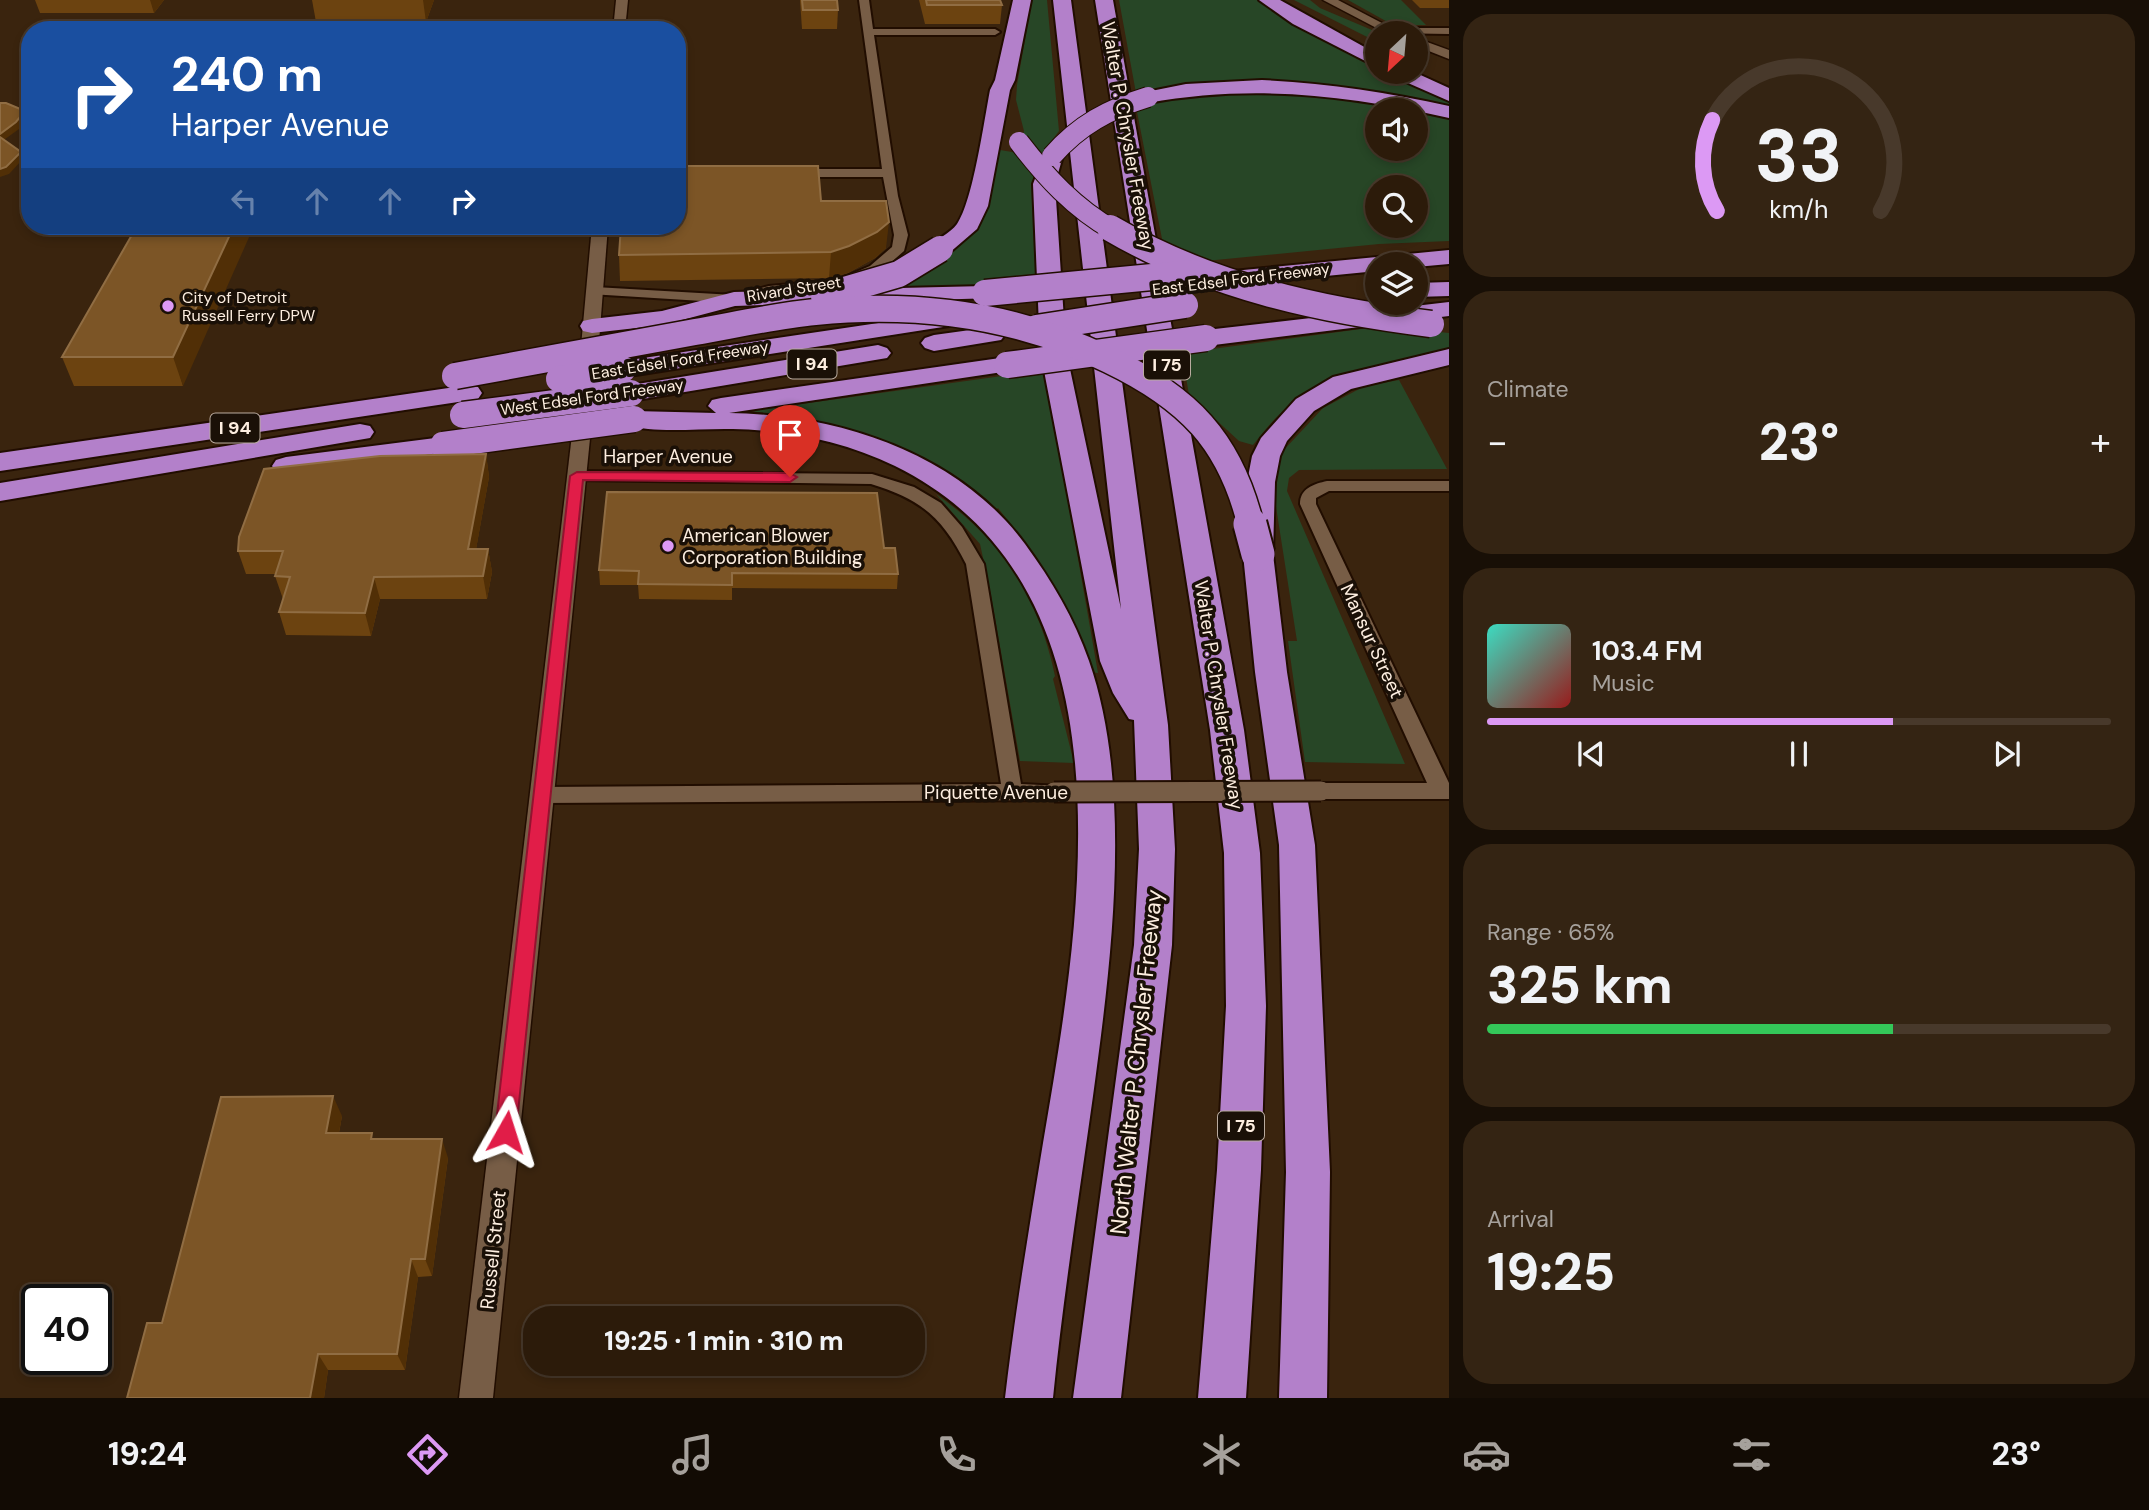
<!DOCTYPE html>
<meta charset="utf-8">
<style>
body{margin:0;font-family:"DM Sans",sans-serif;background:#342413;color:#f1f3f6;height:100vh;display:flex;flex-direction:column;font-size:26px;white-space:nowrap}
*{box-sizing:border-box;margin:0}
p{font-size:23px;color:#a6a19c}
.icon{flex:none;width:38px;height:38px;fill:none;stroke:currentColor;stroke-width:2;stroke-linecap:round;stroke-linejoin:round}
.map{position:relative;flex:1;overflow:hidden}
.side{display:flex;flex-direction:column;gap:14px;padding:14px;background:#180f06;width:700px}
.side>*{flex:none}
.top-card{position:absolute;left:21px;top:21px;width:665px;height:214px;border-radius:28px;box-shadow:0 4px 10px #0003,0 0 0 2px #48392b;background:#1a4fa0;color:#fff;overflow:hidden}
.needle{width:46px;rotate:206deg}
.tools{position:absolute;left:1365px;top:21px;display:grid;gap:14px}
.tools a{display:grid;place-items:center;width:63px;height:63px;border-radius:50%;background:#2c1b0a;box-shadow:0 4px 10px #0003,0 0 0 2px #48392b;font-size:35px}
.speed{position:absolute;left:21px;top:1284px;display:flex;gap:14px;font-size:35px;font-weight:700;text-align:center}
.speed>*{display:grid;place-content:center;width:91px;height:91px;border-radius:50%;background:#2c1b0a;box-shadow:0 4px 10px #0003,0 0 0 2px #48392b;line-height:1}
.speed .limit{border:4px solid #111;border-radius:10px;background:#fff;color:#111}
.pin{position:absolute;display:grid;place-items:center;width:60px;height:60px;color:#fff;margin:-72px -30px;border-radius:50% 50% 50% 0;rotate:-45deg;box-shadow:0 0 7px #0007}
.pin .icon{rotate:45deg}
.me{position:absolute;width:77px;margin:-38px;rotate:6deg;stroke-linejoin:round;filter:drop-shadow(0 0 5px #0008)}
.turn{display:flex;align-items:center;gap:24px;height:147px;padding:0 35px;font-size:32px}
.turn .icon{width:91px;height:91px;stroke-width:2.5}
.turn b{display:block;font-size:49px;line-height:60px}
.lanes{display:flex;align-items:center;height:66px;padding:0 35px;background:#0003;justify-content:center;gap:35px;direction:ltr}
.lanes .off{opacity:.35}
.big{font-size:52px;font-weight:800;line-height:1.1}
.side .card{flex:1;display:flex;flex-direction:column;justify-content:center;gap:10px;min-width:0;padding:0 24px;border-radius:28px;background:#342413}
.side .dial{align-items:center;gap:0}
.dial svg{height:182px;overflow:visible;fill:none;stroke:#48392b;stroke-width:7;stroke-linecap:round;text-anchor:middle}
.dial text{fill:#f1f3f6;stroke:none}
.song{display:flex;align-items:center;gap:21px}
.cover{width:84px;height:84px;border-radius:10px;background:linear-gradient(135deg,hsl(170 70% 55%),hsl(0 70% 35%))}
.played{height:7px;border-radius:4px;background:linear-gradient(90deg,#dc99f4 65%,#48392b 65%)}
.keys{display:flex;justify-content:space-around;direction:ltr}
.heat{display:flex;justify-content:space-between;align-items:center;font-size:38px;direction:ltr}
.charge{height:10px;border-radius:5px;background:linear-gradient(90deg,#34c759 65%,#48392b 0)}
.trip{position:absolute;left:523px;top:1306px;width:402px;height:70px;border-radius:28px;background:#2c1b0a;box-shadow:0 4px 10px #0003,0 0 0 2px #48392b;font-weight:800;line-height:70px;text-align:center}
.tab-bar{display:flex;height:112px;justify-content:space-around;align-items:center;background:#120b04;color:#a6a19c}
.tab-bar .icon{width:49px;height:49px}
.tab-bar .on{color:#dc99f4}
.tab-bar b{font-size:32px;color:#f1f3f6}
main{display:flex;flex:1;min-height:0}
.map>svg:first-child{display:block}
</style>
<main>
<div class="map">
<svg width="1449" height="1398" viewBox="0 0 1449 1398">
<rect width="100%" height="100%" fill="#3a240e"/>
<g fill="#274626" fill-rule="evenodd">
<path d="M1032 0H1047L1059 131 1037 160 1032 185 1039 281 882 292 983 214 1000 150 1018 153 1024 131 1016 100 1017 85Z"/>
<path d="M1119 0H1260L1323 38 1377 66V72C1402 72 1427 91 1449 102V107C1346 82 1241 69 1136 93Z"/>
<path d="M1294 0H1310L1320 8 1379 33 1377 42Z"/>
<path d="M1348 0H1401L1426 25H1393Z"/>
<path d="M1294 87 1449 115V241L1379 244 1195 262 1164 249 1136 107 1214 91ZM1377 110H1416V149H1377ZM1377 187H1416V226H1377Z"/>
<path d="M1383 326 1449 333V351C1391 362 1328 371 1282 412 1271 422 1262 434 1253 445L1239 441 1189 395 1182 353Z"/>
<path d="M1045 370 1098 673 1089 672 1051 584 1035 555 998 508 996 510 989 508 811 423 752 411Z"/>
<path d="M1399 380 1447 469 1299 470 1289 478 1287 491 1405 764 1305 762 1288 641H1297L1274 494 1281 453 1323 408 1365 386Z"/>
<path d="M936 494C1003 541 1038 596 1055 676L1053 679 1074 763 1020 761 991 595 980 544Z"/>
</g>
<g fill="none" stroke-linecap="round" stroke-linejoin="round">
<g stroke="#210d00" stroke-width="4">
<g id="minor">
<path d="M859 0H869L873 29H995L1000 32 995 35H874L898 196 908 235 904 251 880 272 845 287 769 294 734 303 590 294V288L595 287 734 295 769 286 837 280 870 266 892 247 894 235 883 177H792L786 173 792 169H882Z"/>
<path d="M1390 28H1449V34L1386 33V29Z"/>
<path d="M577 471 872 474 914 487 941 503 962 527 984 564 1021 784 1061 786 1064 792 1061 798 1054 800 542 803 535 801 532 795 535 789 542 787 1001 784 966 564C943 518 921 499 871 484L571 480 569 476Z"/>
<path d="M1327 481H1449V491H1329L1316 498V504L1449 783V799H1321L1314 797 1311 791 1314 785 1321 783H1427L1300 504C1300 488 1314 484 1327 481Z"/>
</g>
</g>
<g stroke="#210d00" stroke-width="3">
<g id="tertiary">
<path d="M616 0H628L625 30H613Z"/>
<path d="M1323 0H1338L1401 33H1386Z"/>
<path d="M1416 38 1449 50V59L1416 46Z"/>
<path d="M592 226H608L597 368 588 373 579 368Z"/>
<path d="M584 404 593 409 493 1398H459L575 409Z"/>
</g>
</g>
<g stroke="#210d00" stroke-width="4">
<g id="motorway">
<path d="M1013 0H1031L1015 80 1010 90 988 206 977 229 948 254H932L928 249C936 238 950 234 957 224 973 201 984 121 990 90L995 80Z"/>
<path d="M1053 0H1071L1168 725 1175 849 1172 945 1121 1398H1073L1134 945 1139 849 1134 720 1129 719 1113 693 1100 661 1040 350 1033 184 1045 152H1059L1063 156 1055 184 1066 350 1121 609Z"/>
<path d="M1095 0H1113L1244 730 1260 853 1266 1006 1261 1170 1246 1398H1198L1217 1170 1226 1006 1224 853 1210 730Z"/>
<path d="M1259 0H1280L1377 54V67L1293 24Z"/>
<path d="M1389 72H1414L1449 88V101L1392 76Z"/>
<path d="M1262 80C1325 83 1387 92 1449 106V118C1346 95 1253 84 1148 103L1141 101 1138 97 1141 93 1186 84Z"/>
<path d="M1449 250V264L1416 267V264H1377V271L1212 287 1204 285 1200 280 1204 275 1212 273Z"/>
<path d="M1449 282V296L1416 297V283Z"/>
<path d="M985 286 994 288 997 293 994 298 735 306 663 325 592 333 583 331 580 326 583 321 592 319 662 311 734 292Z"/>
<path d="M1449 302V316L1206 346 1197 343 1193 338 1197 333 1206 330Z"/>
<path d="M966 310 975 312 978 317 975 322 623 377 614 374 610 369 614 364 623 361Z"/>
<path d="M992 327 1001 330 1005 335 1001 340 934 351 925 348 921 343 925 338 934 335Z"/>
<path d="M878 345 887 348 891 353 887 358 631 401 622 399 618 393 622 387 631 385Z"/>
<path d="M1449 349V365L1351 389 1314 411 1287 441 1280 456 1275 482 1273 554 1287 672 1315 845 1330 1172 1327 1398H1279L1286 1172 1279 845 1255 672 1243 554 1247 482 1252 456 1261 438 1296 399 1333 377Z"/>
<path d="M1007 357 1016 360 1020 365 1016 370 729 413C839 414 959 454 1025 544 1052 581 1074 618 1089 661 1134 790 1111 963 1093 1096 1079 1197 1063 1297 1053 1398H1005C1015 1313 1029 1228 1043 1143 1080 925 1142 588 895 466 846 442 788 430 733 429 697 428 660 434 624 425L620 419 624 413 634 411 716 413 708 406 712 400 721 398Z"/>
<path d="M469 385 478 387 482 393 478 399 0 471V453Z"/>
<path d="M360 424 370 426 374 432 370 438 0 501V483Z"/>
<path d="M443 437 453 439 457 445 453 451 286 475 276 472 272 466 276 460 286 457Z"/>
</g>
</g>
<use href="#minor" fill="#775d46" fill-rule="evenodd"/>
<use href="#tertiary" fill="#775d46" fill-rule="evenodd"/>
<use href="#motorway" fill="#b380ca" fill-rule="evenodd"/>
<g stroke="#210d00" stroke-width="23" stroke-linecap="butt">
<path id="minor-bridge" d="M1054 792 1321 791"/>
</g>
<g stroke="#210d00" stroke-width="22" stroke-linecap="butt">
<g id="motorway-bridge-far2">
<path d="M1019 142C1046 177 1074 208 1113 230"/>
<path d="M1052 156C1079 125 1109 109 1148 97"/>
</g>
</g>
<g stroke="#210d00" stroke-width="29" stroke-linecap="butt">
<g id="motorway-bridge-far1">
<path d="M1110 228C1209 286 1318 310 1431 324"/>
<path d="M985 293 1194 273"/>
<path d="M824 296 899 274 940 249"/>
<path d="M1036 328 1185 305"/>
<path d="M1007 365 1206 338"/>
<path d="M455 376C535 361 615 346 695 332 735 325 775 316 815 312 916 302 1017 315 1109 360 1188 398 1230 440 1251 526"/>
<path d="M559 379 623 369"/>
<path d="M463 415 631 393"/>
<path d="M443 445 634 419"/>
</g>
</g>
<g stroke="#210d00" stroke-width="37" stroke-linecap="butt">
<path id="motorway-bridge" d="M1250 524 1258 554"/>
</g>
<use href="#minor-bridge" stroke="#775d46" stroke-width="19"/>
<use href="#motorway-bridge-far2" stroke="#b380ca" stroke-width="20"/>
<use href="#motorway-bridge-far1" stroke="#b380ca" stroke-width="26"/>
<use href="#motorway-bridge" stroke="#b380ca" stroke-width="33"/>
</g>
<g fill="#6c4310">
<path d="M35 0H164L154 13H40Z"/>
<path d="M312 0H434L426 22H316Z"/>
<path d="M800 0H837L838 10 837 29H802Z"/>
<path d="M919 0H1000L1002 5 1000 24H925Z"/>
<path d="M1412 0H1449V8H1420Z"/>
<path d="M821 201 886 248 875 258 848 273 829 278 620 281 619 255Z"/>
<path d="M137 226 183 386H74L62 357Z"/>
<path d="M486 454 489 477 476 549H488L492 572 487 599H380L371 636 286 635 279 612 283 599 275 576V574H246L238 551Z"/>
<path d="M884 548 898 574 897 589 732 588V600L639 599 638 585H600L599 570Z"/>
<path d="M342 1116 339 1133 374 1139 448 1158 432 1276 418 1277 405 1370H328L324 1398H127L162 1323Z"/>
</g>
<g fill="#512f06">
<path d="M150 0H164L154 13Z"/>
<path d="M423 0H434L426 22Z"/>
<path d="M25 111 27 118 19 129 1 142 0 134Z"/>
<path d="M21 152 23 159 9 174 0 177V169Z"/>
<path d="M889 222 886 248 875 258 848 273 829 278 831 252Z"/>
<path d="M234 226H254L183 386 173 357Z"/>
<path d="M486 454 489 477 472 572 468 549Z"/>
<path d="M488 549 492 572 487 599 483 576Z"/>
<path d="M374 577 380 599 371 636 365 613Z"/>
<path d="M333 1096 342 1116 335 1153 326 1133Z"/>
<path d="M442 1139 448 1158 432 1276 425 1259Z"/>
<path d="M411 1259 418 1277 405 1370 397 1354Z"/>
<path d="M318 1354 328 1370 324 1398H310Z"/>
</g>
<g fill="#7c5526" stroke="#906d43" stroke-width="2">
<path d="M802 0H837L838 10H803Z"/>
<path d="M926 0H1000L1002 5H927Z"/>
<path d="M0 103H6L25 111 16 122 0 134Z"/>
<path d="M0 137 21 152 6 167 0 169Z"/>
<path d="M677 166H818L821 201H886L889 222 877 232 849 246 831 252 619 255 621 226H677Z"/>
<path d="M137 226H234L173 357H62Z"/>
<path d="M486 454 468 549H488L483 576 374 577 365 613 279 612 290 577 275 576 283 551H238L239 537 264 469 380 456Z"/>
<path d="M607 492 877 493 884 548H895L898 574 732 573V585L638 584 639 571 599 570Z"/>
<path d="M333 1096 326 1133H372L371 1139H442L425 1259H411L397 1354H318L310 1398H127L147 1323H162L221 1097Z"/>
</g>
<path fill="#e11d48" stroke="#92132f" stroke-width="2" d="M577 472 790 473 797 477 790 482 583 480 516 1132 513 1139 506 1142 498 1139 495 1132 570 476Z"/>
<g fill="#dc99f4" stroke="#1a1007" stroke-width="2.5">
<circle cx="168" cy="306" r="7"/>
<circle cx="668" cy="546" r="7"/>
</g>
<g text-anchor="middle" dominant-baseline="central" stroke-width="7" stroke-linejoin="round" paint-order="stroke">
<g font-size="16" fill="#fdeee0" stroke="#1a1007">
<text transform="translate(1241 279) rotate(-7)">East Edsel Ford Freeway</text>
<text transform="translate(794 289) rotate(-9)">Rivard Street</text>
<text transform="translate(680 360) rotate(-9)">East Edsel Ford Freeway</text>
<text transform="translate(592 397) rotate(-8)">West Edsel Ford Freeway</text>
</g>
<g font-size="16" fill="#fdeee0" stroke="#1a1007" text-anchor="start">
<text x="182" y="297">City of Detroit<tspan x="182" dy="18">Russell Ferry DPW</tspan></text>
</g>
<g fill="#1a1007" stroke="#b9ab9f" stroke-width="2">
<rect x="787.5" y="349.5" width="49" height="29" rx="5"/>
<rect x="1144" y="350.5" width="46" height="29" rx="5"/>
<rect x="210.5" y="413.5" width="49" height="29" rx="5"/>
<rect x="1218" y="1111.5" width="46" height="29" rx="5"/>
</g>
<g font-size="18" font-weight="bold" fill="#fdeee0">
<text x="812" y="364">I 94</text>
<text x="1167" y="365">I 75</text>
<text x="235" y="428">I 94</text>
<text x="1241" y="1126">I 75</text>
</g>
<g font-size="19" fill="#fdeee0" stroke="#1a1007">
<text transform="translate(1128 136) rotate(80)">Walter P. Chrysler Freeway</text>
<text x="668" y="456">Harper Avenue</text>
<text transform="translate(1372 641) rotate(65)">Mansur Street</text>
<text transform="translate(1219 695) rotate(81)">Walter P. Chrysler Freeway</text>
<text x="996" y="792">Piquette Avenue</text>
<text transform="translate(493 1250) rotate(-84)">Russell Street</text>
</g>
<g font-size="19" fill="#fdeee0" stroke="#1a1007" text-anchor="start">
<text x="682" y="535">American Blower<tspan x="682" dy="22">Corporation Building</tspan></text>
</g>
<g font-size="23" fill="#fdeee0" stroke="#1a1007">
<text transform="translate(1136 1062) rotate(-84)">North Walter P. Chrysler Freeway</text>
</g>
</g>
</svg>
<div class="tools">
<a><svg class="needle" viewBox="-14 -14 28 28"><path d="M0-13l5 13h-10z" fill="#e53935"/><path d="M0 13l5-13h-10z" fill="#a6a19c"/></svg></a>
<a><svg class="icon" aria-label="sound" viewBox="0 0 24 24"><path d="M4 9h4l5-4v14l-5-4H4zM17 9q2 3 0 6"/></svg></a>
<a><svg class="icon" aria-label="search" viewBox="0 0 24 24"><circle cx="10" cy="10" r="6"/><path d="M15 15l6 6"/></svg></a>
<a><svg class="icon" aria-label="layers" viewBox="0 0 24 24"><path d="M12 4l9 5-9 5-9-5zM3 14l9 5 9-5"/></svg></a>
</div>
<div class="speed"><div class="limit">40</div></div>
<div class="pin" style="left:790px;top:477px;background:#d93025"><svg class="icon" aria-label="arrive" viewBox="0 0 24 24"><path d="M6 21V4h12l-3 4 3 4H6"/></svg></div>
<svg class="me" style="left:506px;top:1132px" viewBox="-20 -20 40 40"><path d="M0-17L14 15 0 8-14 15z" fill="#e11d48" stroke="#fff" stroke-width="4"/></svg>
<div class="trip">19:25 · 1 min · 310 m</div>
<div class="top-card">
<div class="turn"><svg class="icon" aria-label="right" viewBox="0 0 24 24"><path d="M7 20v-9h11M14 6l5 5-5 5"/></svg><div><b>240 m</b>Harper Avenue</div></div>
<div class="lanes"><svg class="icon off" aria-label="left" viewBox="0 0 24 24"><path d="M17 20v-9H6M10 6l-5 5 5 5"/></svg><svg class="icon off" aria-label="ahead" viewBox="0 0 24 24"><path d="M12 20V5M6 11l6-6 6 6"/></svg><svg class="icon off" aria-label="ahead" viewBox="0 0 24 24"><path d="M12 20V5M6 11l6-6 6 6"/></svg><svg class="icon" aria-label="right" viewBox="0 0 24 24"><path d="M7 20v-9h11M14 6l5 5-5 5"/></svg></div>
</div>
</div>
<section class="side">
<div class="card dial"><svg viewBox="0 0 100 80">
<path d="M14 69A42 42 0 1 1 86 69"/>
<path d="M14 69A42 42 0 0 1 12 29" stroke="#dc99f4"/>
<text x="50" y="56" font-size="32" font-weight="700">33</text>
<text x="50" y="72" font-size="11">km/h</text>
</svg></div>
<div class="card"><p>Climate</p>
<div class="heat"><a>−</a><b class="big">23°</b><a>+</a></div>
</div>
<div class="card">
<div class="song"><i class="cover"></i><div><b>103.4 FM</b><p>Music</p></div></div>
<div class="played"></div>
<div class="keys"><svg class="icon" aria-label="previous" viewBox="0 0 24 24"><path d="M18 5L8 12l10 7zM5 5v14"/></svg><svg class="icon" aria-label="pause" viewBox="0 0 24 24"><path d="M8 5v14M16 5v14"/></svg><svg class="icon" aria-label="next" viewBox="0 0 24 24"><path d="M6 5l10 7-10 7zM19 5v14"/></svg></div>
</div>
<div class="card"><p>Range · 65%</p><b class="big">325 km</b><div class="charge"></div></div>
<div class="card"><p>Arrival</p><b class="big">19:25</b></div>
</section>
</main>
<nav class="tab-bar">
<b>19:24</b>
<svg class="icon on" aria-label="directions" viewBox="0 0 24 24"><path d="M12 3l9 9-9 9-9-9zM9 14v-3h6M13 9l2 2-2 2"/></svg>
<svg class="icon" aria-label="music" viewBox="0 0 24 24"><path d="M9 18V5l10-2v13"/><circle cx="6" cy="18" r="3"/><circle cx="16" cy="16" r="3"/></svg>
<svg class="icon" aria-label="phone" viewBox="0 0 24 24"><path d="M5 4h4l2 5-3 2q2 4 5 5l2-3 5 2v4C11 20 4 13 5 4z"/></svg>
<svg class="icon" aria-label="climate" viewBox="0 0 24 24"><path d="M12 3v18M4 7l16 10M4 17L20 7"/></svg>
<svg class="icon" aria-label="car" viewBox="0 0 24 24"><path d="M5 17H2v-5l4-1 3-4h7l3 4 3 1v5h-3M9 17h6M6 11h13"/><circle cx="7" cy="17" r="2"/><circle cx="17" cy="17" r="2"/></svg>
<svg class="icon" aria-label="filters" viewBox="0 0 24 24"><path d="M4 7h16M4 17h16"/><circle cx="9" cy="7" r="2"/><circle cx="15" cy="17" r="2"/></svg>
<b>23°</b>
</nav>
